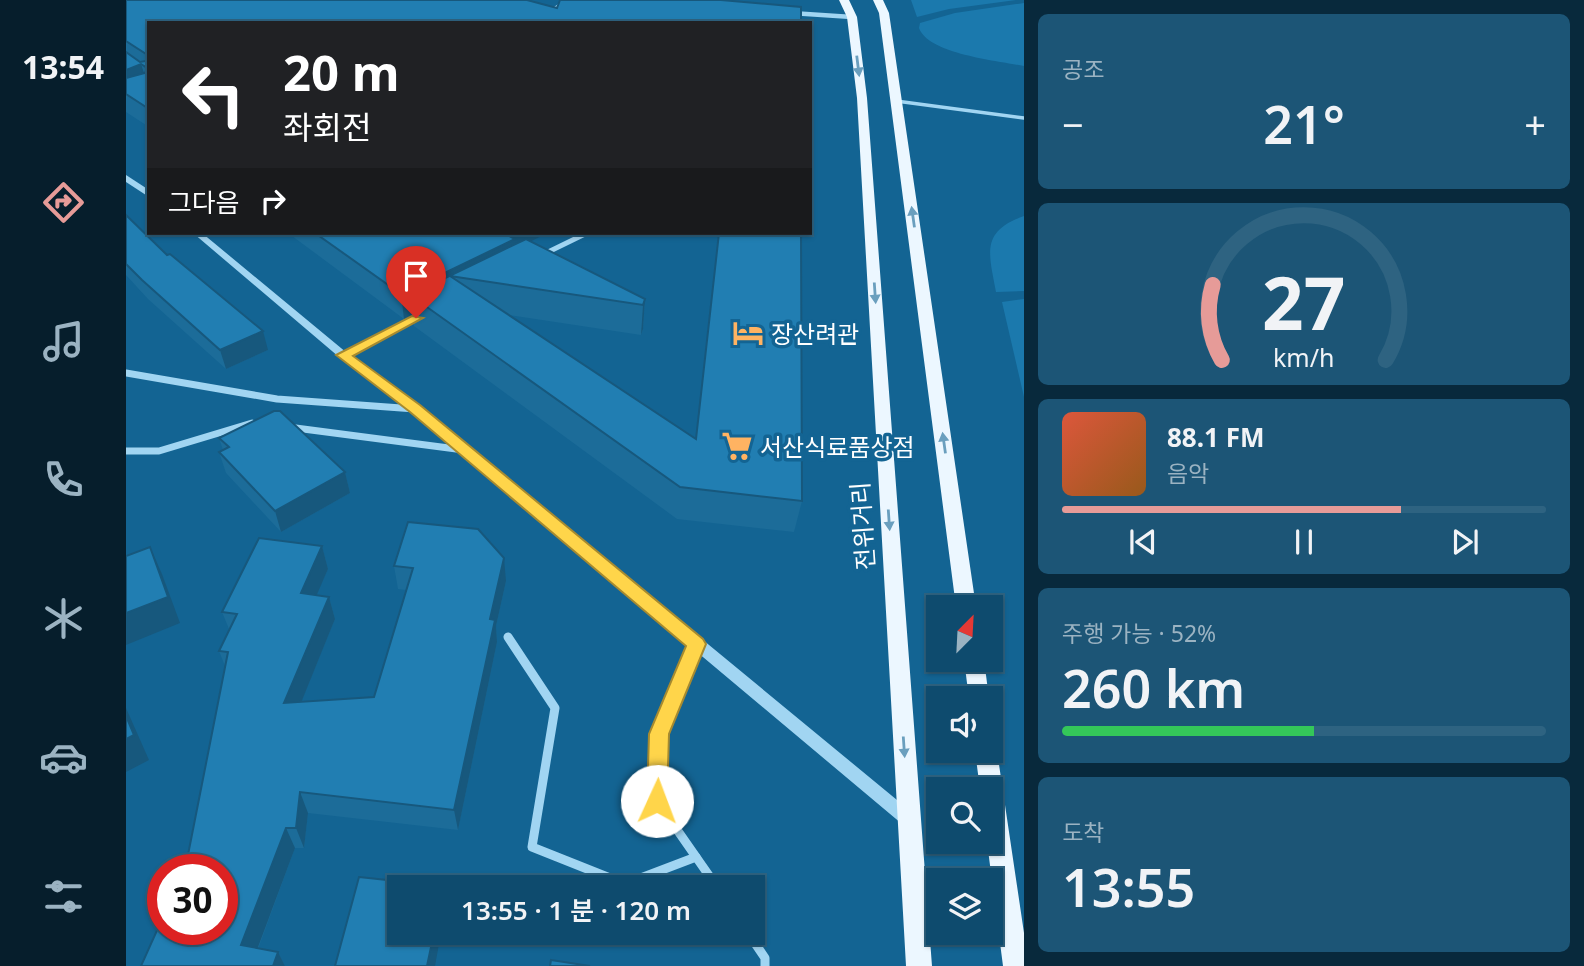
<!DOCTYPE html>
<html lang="ko">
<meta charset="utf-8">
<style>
body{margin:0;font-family:"Noto Sans","Noto Sans KR",sans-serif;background:#1c5576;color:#f1f3f6;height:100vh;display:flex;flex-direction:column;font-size:26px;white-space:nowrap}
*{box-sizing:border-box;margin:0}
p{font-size:23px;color:#9bb3c2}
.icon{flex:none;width:38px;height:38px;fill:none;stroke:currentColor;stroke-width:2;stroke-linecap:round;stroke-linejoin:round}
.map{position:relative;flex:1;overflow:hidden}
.panel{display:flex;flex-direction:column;gap:14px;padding:14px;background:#08293c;width:560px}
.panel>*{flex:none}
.top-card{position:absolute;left:21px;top:21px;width:665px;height:214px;border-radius:0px;box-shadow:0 2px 5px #0004,0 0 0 2px #2e6381;background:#202124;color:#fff;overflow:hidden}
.needle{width:46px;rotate:24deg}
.buttons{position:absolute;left:800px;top:595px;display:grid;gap:14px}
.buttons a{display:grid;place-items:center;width:77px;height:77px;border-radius:0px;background:#0e4b6e;box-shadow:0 2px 5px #0004,0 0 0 2px #2e6381;font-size:35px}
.speed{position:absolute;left:21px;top:854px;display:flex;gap:14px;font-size:35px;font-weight:700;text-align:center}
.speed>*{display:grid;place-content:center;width:91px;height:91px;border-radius:50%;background:#0e4b6e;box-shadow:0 2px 5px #0004,0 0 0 2px #2e6381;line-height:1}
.speed .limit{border:10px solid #d22;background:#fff;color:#111}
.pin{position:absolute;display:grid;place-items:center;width:60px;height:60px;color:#fff;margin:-72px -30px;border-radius:50% 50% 50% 0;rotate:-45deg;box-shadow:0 0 7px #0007}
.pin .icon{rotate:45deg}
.me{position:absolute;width:77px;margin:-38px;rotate:2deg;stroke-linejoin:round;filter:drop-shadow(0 0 5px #0008)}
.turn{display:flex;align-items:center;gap:24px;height:147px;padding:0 21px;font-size:32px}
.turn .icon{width:91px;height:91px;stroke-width:2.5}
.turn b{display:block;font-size:49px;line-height:60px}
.then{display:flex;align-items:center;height:66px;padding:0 21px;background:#0003;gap:14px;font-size:26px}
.big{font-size:52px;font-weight:600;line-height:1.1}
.panel .card{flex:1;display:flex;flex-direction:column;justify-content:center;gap:10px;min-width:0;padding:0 24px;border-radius:10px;background:#1c5576}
.panel .dial{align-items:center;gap:0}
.dial svg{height:182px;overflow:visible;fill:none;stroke:#2e6381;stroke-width:7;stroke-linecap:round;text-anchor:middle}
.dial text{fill:#f1f3f6;stroke:none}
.song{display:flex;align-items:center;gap:21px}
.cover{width:84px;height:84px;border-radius:10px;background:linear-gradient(135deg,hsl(10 70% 55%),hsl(30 70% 35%))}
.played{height:7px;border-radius:4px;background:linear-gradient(90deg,#e69b98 70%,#2e6381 70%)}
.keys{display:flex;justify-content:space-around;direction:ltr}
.heat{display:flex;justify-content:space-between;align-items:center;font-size:38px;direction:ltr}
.charge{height:10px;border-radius:5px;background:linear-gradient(90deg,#34c759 52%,#2e6381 0)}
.trip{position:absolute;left:261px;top:875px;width:378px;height:70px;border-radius:0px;background:#0e4b6e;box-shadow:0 2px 5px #0004,0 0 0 2px #2e6381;font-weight:600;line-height:70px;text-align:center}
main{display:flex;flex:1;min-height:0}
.dock{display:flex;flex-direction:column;width:126px;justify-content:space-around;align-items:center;background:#061e2c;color:#9bb3c2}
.dock .icon{width:49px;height:49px}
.dock .on{color:#e69b98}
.dock b{font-size:32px;color:#f1f3f6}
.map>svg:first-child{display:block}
</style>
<main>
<nav class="dock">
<b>13:54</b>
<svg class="icon on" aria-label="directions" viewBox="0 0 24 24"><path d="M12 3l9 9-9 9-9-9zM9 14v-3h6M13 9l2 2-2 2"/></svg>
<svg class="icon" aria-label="music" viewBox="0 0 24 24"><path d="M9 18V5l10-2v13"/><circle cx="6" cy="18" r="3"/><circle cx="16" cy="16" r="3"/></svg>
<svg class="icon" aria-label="phone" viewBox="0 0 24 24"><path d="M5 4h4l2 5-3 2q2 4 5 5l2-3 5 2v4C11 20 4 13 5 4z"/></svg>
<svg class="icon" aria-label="climate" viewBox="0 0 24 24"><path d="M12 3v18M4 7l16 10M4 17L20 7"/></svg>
<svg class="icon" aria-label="car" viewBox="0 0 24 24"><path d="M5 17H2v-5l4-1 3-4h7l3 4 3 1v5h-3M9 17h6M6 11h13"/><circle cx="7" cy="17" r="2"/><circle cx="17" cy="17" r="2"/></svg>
<svg class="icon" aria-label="filters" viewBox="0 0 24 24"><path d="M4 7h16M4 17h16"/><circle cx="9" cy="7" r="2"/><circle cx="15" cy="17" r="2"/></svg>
</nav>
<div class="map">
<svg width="898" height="966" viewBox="0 0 898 966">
<rect width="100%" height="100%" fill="#136493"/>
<g fill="#1b79ad">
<path d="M785 0H890L823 9 791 17Z"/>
<path d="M898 3V66C873 61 802 54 793 28L794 23 829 13Z"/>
<path d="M898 216V291L870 292C863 253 854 232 898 216Z"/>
<path d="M898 299V397L876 302Z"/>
</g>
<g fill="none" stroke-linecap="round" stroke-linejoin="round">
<g stroke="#a1d5f2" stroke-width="3.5">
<path d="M420 23 424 12 441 0"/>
<path d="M770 101 898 118"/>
</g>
<path stroke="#a1d5f2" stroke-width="4.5" d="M665 13 726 17"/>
<g stroke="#a1d5f2" stroke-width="5">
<path d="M418 254 461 233"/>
<path d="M217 355 295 316"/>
</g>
<g stroke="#a1d5f2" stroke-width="7">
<path d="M0 373 151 399 289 409"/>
<path d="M162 427 338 450"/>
<path d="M0 451H33L126 423"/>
</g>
<g stroke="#a1d5f2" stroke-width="9">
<path d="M382 637 429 708 406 847 499 884 570 857"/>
<path d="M571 644 533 734 531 801 591 887"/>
<path d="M622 933 639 958V966"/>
</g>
<g fill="#a1d5f2" fill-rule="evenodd">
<path d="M0 175 23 190V197L0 182Z"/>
<path d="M67 233H76L221 353 293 406 788 814 790 819 788 824 782 827 776 824 285 412 213 357Z"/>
</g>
<g fill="#ecf7ff" fill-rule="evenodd">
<path d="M713 0H723L731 17 741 98 806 966H780L731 98 721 17Z"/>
<path d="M747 0H757L763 13 850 607H830L753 13Z"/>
<path d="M838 660H858L863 698H843Z"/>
<path d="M864 743 871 751 898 933V966H877L861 842H864V789H854L849 751H864Z"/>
</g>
</g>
<g fill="#1c6c99">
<path d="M0 0 431 8 23 23V127L0 112Z"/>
<path d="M0 215 41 255 142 350 100 369 22 299 0 275Z"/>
<path d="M162 233H422L404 241 519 299 517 329 515 335 383 315 570 439 676 501 668 532 551 519 288 326 286 315 278 319Z"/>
<path d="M93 438 219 472 224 493 155 532 100 473 93 452 97 450Z"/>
<path d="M196 546 202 569 190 595 203 597 209 619 175 702 248 697 280 590 272 589 268 566 380 581 370 626 371 642 332 830 182 813 178 848H169L132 949 152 952 159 966H15L60 865 99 666 93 651 103 629 96 612Z"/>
</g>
<g fill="#17587d">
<path d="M15 64 22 85 0 94V70Z"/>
<path d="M374 233H422L389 249 324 276 284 295 286 315 278 319 275 294Z"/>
<path d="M519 299 517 329 515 335 517 305Z"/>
<path d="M137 331 142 350 100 369 94 350Z"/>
<path d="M219 472 224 493 155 532 149 511Z"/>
<path d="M196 546 202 569 182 615 175 593Z"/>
<path d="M24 547 36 574 54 623 0 645V613Z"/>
<path d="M378 558 380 581 370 626 371 642 332 830 328 810 364 619Z"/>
<path d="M203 597 209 619 166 725 158 703Z"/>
<path d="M0 708 23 760 0 772Z"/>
<path d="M174 792 182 813 178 848 170 828Z"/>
<path d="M160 828 169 848 126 963 115 945Z"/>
<path d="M308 933H315L309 966H301Z"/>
<path d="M152 952 159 966H147Z"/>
</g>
<g fill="#217eb2" stroke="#17587d" stroke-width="2">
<path d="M0 0H401L431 8 434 0H595L675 7V23H23V109L0 94V78L19 73 21 68 15 64 0 70V52L14 62 20 61V54L0 41Z"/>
<path d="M0 215 41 255 44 254 137 331 94 350 16 280 0 264Z"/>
<path d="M189 233H377L389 239 275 294Z"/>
<path d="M593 233H675L676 501 554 487 284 295 400 239 519 299 517 305 324 276 570 439Z"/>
<path d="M148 411H154L219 472 149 511 93 452 103 447 93 438Z"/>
<path d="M282 522 352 529 378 558 364 619 369 620 328 810 174 792 170 828H160L115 945 152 952 147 966H15L37 917V929H96V870H58L60 865 102 652 93 651 111 614 96 612 133 538 196 546 175 593 203 597 158 703 248 697 287 568 268 566Z"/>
<path d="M24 547 42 597 0 613V556Z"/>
<path d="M0 716 8 735 0 739Z"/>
<path d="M233 877 317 886V887H273V933H308L301 966H209Z"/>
<path d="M425 960 464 966H424Z"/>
</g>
<defs><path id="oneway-solid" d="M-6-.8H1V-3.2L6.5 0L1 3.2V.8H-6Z" transform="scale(1.75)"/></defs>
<g fill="#6a9fbe">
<use href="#oneway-solid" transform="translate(732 66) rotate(83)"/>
<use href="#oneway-solid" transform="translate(787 217) rotate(-98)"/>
<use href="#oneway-solid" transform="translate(749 293) rotate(86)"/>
<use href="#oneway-solid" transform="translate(818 443) rotate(-98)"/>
<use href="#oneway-solid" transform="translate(763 520) rotate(86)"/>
<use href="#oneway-solid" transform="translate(778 747) rotate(86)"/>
</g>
<path fill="#ffd54a" stroke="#a68a30" stroke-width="2" d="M286 316 297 318 227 356 294 405 577 639 580 644 543 734 541 801 538 807 531 810 524 807 521 801 523 734 560 646 284 412 210 355Z"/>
<defs>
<g id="hotel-bare" transform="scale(2.415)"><path d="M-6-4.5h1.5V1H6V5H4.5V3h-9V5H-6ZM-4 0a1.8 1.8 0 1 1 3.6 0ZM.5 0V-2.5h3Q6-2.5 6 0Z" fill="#ffb362" stroke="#136493" stroke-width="2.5" paint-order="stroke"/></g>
<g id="supermarket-bare" transform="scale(2.415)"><path d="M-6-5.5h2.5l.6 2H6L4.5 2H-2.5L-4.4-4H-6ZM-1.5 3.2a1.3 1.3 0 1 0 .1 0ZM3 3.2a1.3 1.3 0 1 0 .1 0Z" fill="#ffb362" stroke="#136493" stroke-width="2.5" paint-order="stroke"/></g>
</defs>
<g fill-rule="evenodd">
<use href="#hotel-bare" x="622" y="333"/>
<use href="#supermarket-bare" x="611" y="446"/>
</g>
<g text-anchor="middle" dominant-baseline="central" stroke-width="7" stroke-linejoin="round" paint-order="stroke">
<g font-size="24" fill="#fff" stroke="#136493" text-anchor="start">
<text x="645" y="333">장산려관</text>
<text x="634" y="446">서산식료품상점</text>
</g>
<g font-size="24" fill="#fff" stroke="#136493">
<text transform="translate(736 526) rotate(-94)">전위거리</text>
</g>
</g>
</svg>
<div class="buttons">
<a><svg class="needle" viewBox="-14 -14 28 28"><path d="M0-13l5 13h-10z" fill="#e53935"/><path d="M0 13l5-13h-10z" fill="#9bb3c2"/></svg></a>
<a><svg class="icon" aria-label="sound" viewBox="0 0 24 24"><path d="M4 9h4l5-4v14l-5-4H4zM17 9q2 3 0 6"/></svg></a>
<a><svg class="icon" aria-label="search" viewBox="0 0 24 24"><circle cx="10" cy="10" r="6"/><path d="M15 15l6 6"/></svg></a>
<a><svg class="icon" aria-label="layers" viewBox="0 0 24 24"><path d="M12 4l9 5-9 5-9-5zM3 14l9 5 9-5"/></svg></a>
</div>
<div class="speed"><div class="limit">30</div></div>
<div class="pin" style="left:290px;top:318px;background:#d93025"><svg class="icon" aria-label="arrive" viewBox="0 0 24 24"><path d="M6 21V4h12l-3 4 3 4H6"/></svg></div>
<svg class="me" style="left:531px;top:801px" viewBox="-20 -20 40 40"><circle r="19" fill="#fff"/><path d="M0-13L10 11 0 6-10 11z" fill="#ffd54a"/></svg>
<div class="trip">13:55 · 1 분 · 120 m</div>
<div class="top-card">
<div class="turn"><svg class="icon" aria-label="left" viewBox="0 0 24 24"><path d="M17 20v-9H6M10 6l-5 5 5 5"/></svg><div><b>20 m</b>좌회전</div></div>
<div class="then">그다음<svg class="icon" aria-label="right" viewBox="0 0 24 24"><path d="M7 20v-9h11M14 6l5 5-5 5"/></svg></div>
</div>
</div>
<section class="panel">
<div class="card"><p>공조</p>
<div class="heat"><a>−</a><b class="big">21°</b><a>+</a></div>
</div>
<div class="card dial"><svg viewBox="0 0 100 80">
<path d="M14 69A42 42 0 1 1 86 69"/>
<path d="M14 69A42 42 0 0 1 10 36" stroke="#e69b98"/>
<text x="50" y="56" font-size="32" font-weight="700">27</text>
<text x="50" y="72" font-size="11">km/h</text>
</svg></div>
<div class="card">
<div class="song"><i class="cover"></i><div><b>88.1 FM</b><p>음악</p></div></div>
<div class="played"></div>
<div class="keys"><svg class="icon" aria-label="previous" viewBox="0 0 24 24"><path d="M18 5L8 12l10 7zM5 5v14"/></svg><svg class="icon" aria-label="pause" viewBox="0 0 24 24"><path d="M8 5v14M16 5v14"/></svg><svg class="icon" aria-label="next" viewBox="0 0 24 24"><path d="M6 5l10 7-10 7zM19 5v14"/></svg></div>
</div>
<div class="card"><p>주행 가능 · 52%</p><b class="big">260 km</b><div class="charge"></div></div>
<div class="card"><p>도착</p><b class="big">13:55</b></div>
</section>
</main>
